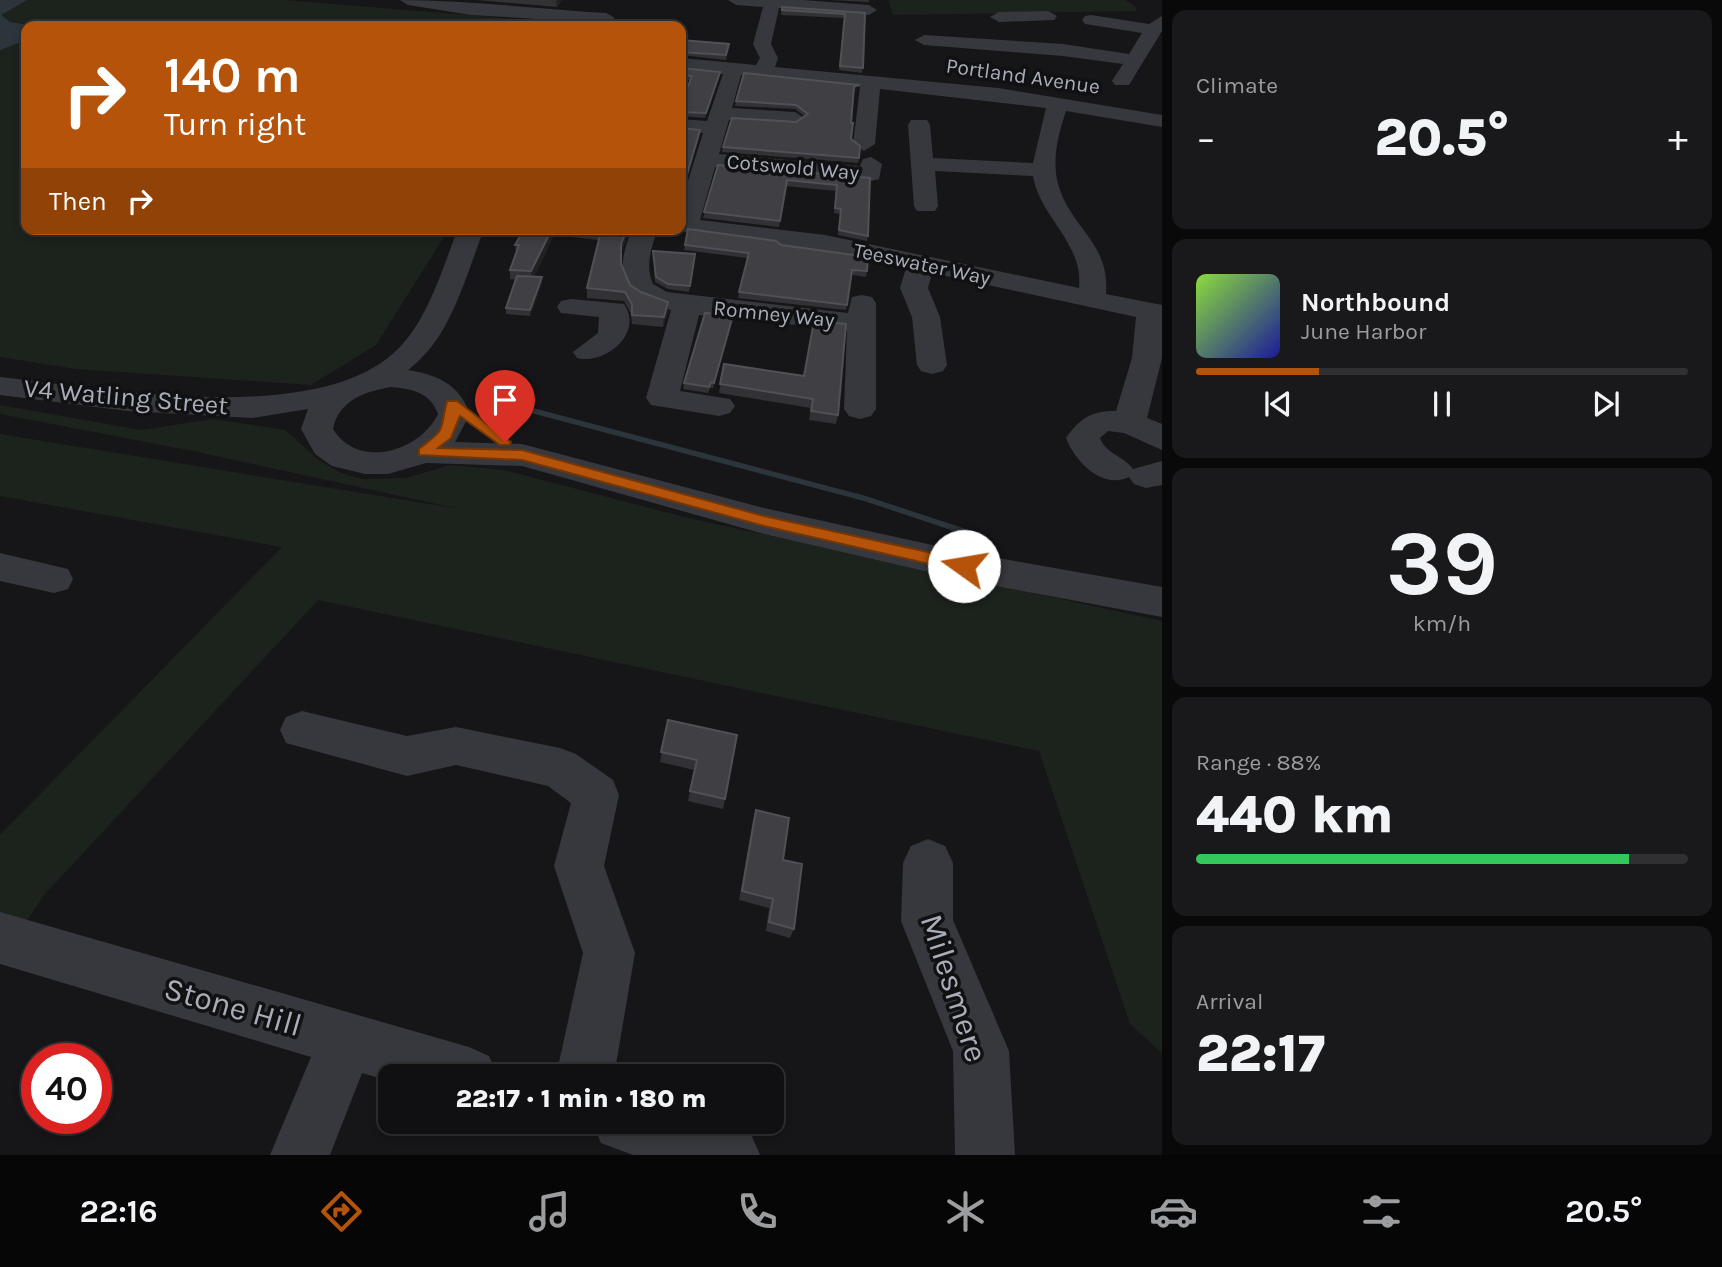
<!DOCTYPE html>
<meta charset="utf-8">
<style>
body{margin:0;font-family:Karla,sans-serif;background:#19191b;color:#f1f3f6;height:100vh;display:flex;flex-direction:column;font-size:26px;white-space:nowrap}
*{box-sizing:border-box;margin:0}
p{font-size:23px;color:#9c9d9f}
.icon{flex:none;width:38px;height:38px;fill:none;stroke:currentColor;stroke-width:2;stroke-linecap:round;stroke-linejoin:round}
.map{position:relative;flex:1;overflow:hidden}
.drawer{display:flex;flex-direction:column;gap:10px;padding:10px;background:#09090a;width:560px}
.drawer>*{flex:none}
.banner{position:absolute;left:21px;top:21px;width:665px;height:214px;border-radius:14px;box-shadow:0 4px 10px #0003,0 0 0 2px #303032;background:#b45309;color:#fff;overflow:hidden}
.speed{position:absolute;left:21px;top:1043px;display:flex;gap:14px;font-size:35px;font-weight:700;text-align:center}
.speed>*{display:grid;place-content:center;width:91px;height:91px;border-radius:50%;background:#101012;box-shadow:0 4px 10px #0003,0 0 0 2px #303032;line-height:1}
.speed .limit{border:10px solid #d22;background:#fff;color:#111}
.pin{position:absolute;display:grid;place-items:center;width:60px;height:60px;color:#fff;margin:-72px -30px;border-radius:50% 50% 50% 0;rotate:-45deg;box-shadow:0 0 7px #0007}
.pin .icon{rotate:45deg}
.me{position:absolute;width:77px;margin:-38px;rotate:283deg;stroke-linejoin:round;filter:drop-shadow(0 0 5px #0008)}
.turn{display:flex;align-items:center;gap:24px;height:147px;padding:0 28px;font-size:32px}
.turn .icon{width:91px;height:91px;stroke-width:2.5}
.turn b{display:block;font-size:49px;line-height:60px}
.then{display:flex;align-items:center;height:66px;padding:0 28px;background:#0003;gap:14px;font-size:26px}
.big{font-size:52px;font-weight:800;line-height:1.1}
.drawer .tile{flex:1;display:flex;flex-direction:column;justify-content:center;gap:10px;min-width:0;padding:0 24px;border-radius:14px;background:#19191b}
.drawer .dial{align-items:center;gap:0}
.dial b{font-size:91px;line-height:1}
.song{display:flex;align-items:center;gap:21px}
.cover{width:84px;height:84px;border-radius:10px;background:linear-gradient(135deg,hsl(90 70% 55%),hsl(240 70% 35%))}
.played{height:7px;border-radius:4px;background:linear-gradient(90deg,#b45309 25%,#303032 25%)}
.keys{display:flex;justify-content:space-around;direction:ltr}
.heat{display:flex;justify-content:space-between;align-items:center;font-size:38px;direction:ltr}
.charge{height:10px;border-radius:5px;background:linear-gradient(90deg,#34c759 88%,#303032 0)}
.trip{position:absolute;left:378px;top:1064px;width:406px;height:70px;border-radius:14px;background:#101012;box-shadow:0 4px 10px #0003,0 0 0 2px #303032;font-weight:800;line-height:70px;text-align:center}
.dock{display:flex;height:112px;justify-content:space-around;align-items:center;background:#060607;color:#9c9d9f}
.dock .icon{width:49px;height:49px}
.dock .current{color:#b45309}
.dock b{font-size:32px;color:#f1f3f6}
main{display:flex;flex:1;min-height:0}
.map>svg:first-child{display:block}
</style>
<main>
<div class="map">
<svg width="1162" height="1155" viewBox="0 0 1162 1155">
<rect width="100%" height="100%" fill="#161618"/>
<g fill="#1c231d">
<path d="M0 0H285L578 24 26 26V229H449L376 345 311 385 76 369 0 357Z"/>
<path d="M888 0H1125L1135 6 1137 11 893 15Z"/>
<path d="M0 405 141 430 213 419 285 430 320 461 341 473 361 479 406 478 450 465 504 470 684 517 1162 621V1053L1130 1024 1039 751 318 600 45 894 0 959V835L282 547 0 496V434L460 509 193 451 0 414Z"/>
</g>
<path fill="#2c353c" d="M0 0H27L1 15 10 22 35 26H26V40L0 50Z"/>
<g fill="none" stroke-linecap="round" stroke-linejoin="round">
<path fill="#2c353c" fill-rule="evenodd" d="M490 381 492 382 505 397 518 404 866 496 972 531 973 533 969 536 864 501 512 408 499 401 486 383Z"/>
<g fill="#37383d" fill-rule="evenodd">
<path d="M400 0C468 0 537 9 606 13L615 18 606 23 471 15 408 5Z"/>
<path d="M728 0H803L869 5 877 10 869 15 779 8 771 44 778 58 775 67 998 88 1162 115V127L1066 111C1058 135 1051 162 1059 187 1072 229 1110 243 1106 294L1162 305V358L1147 418 1162 424V450L1124 433 1108 431 1100 438C1106 454 1124 456 1133 469L1162 461V485L1146 488 1134 484 1129 477C1103 490 1075 462 1066 438 1079 419 1092 410 1116 411L1132 358 1136 317 932 273 928 288 940 317 947 365 943 371 932 374 921 371 917 365 912 317 900 288 906 268 825 251 672 230 681 229V203L703 133 681 131V119L707 121 723 74 681 70V58L756 65 760 58 753 44 763 7 736 5ZM741 75 860 87 853 144 864 151 875 144 880 89 1046 108 1033 163 933 158 930 125 927 120H911L908 125 914 206 917 211H935L938 206 935 171 1033 176C1040 218 1084 243 1079 288L825 235 700 220 715 167 871 181 879 179 882 164 871 157 863 159 860 166 719 154 729 120 795 124 805 118 795 112 732 108Z"/>
<path d="M1048 11 1057 16 1054 20 999 22 990 17 999 12Z"/>
<path d="M1091 15 1149 24 1162 16V31L1129 85H1115L1112 81 1123 64 1063 56 924 45 915 40 924 35 1063 44 1129 54 1142 33 1085 24 1082 20 1085 16Z"/>
<path d="M458 229H484C465 278 451 338 408 370 438 375 459 384 470 414L455 442 522 444 764 508 964 552 1162 587V617L964 580 764 534 522 466 426 463 388 474H365L332 466 315 454 301 429 308 409 252 418 128 411 0 395V377C104 388 320 429 399 348 429 317 442 269 458 229ZM391 387C412 389 430 392 438 414 420 452 358 470 333 429 339 400 364 392 391 387Z"/>
<path d="M632 229H658C651 247 645 266 653 284L667 292 848 313 852 297 862 295 872 297 876 303V409L871 416 860 419 849 416 844 409 847 330 699 315 680 391 730 399 735 406 730 413 719 416 651 405 646 398 671 310C621 299 613 276 632 229Z"/>
<path d="M571 299 624 304C644 333 606 365 577 358L573 352 598 333 599 317 561 313 557 307 561 301Z"/>
<path d="M0 553 68 569 73 579 68 589 54 593 0 581Z"/>
<path d="M302 711 407 736 456 727 560 748 576 754 613 780 619 795 604 866 635 953 614 1076H556L583 953 554 866 571 803 548 786 456 765 407 776 286 743 280 730 286 717Z"/>
<path d="M928 839 945 846 953 863V920L1009 1051 1015 1155H955L953 1051 901 921 903 863 911 846Z"/>
<path d="M0 912 469 1047 489 1056 498 1076H390V1081L362 1073 330 1155H270L311 1057 0 964Z"/>
<path d="M592 1122H720L751 1134 760 1155H633L601 1143Z"/>
</g>
</g>
<g fill="#323236">
<path d="M476 0H562L557 7Z"/>
<path d="M830 0H869V2Z"/>
<path d="M782 7 865 13 862 73 839 70 844 18 781 15Z"/>
<path d="M681 40 728 49 726 60 681 55Z"/>
<path d="M681 66V68L719 76 705 118 681 116V104L690 80H681Z"/>
<path d="M857 89 853 91 851 123V139L859 158 858 163 722 152 723 147 796 122 804 116 795 109 735 106 736 101Z"/>
<path d="M718 165 870 178 868 236 867 241 838 235 840 214 834 213 836 191 786 186 779 227 703 218Z"/>
<path d="M524 229H630L621 253V264L630 285 668 312 663 327 632 324 631 314 624 301 587 298V288L598 240 554 235 534 277H542V283L530 316 506 314V308L516 280 510 279V270L516 253 515 245Z"/>
<path d="M685 245H781L867 271 866 277 852 275 846 310 738 298 747 258 684 250Z"/>
<path d="M653 251 695 254 689 292 668 289 655 282Z"/>
<path d="M733 315 713 388H710L708 393 683 389 684 383Z"/>
<path d="M724 364 804 376 838 415 836 424 809 420 811 408 719 393Z"/>
<path d="M668 720 725 799 723 809 688 801 694 770 660 762Z"/>
<path d="M756 810 783 860 794 929 790 938 766 931 769 908 739 900 753 820Z"/>
</g>
<g fill="#212124">
<path d="M557 0H562L557 7 556 1Z"/>
<path d="M700 130V135L681 199V195Z"/>
<path d="M552 229H554V235L532 281 531 271Z"/>
<path d="M627 229H630L620 254 621 244Z"/>
<path d="M542 277V283L530 316V310Z"/>
<path d="M668 302V312L663 327 664 317Z"/>
<path d="M733 315V321L713 388 714 383Z"/>
</g>
<g fill="#3f3f44" stroke="#4f5156" stroke-width="2">
<path d="M782 7 865 13 863 68 840 66 845 14 782 10Z"/>
<path d="M681 40 729 44 726 55 681 52Z"/>
<path d="M681 66V68L720 72 706 113 681 112V104L692 76 681 75Z"/>
<path d="M744 73 858 85 854 87 851 123H853L851 139 860 146 859 158 723 147 732 118 796 122 808 114 796 105 736 101Z"/>
<path d="M681 128 700 130 681 195Z"/>
<path d="M718 165 870 178 868 236 839 230 841 209 835 208 837 185 787 180 780 221 704 212Z"/>
<path d="M524 229H552L531 271 510 270 519 245H515Z"/>
<path d="M584 229H627L621 244V264L630 285 641 292 668 302 664 317 632 315V304L625 292 587 288 601 231Z"/>
<path d="M688 229 776 241 781 245 868 257 867 271 852 270 847 305 739 292 749 253 685 245Z"/>
<path d="M653 251 695 254 690 286 668 284 656 277Z"/>
<path d="M517 276 542 277 530 310 506 308Z"/>
<path d="M705 313 733 315 714 383 711 382 709 387 684 383Z"/>
<path d="M814 321 846 324 838 415 811 411 813 399 720 384 724 364 804 376Z"/>
<path d="M668 720 737 735 725 799 690 791 697 760 661 752Z"/>
<path d="M756 810 789 818 783 860 802 864 794 929 769 922 773 899 742 891Z"/>
</g>
<path fill="#b45309" stroke="#753606" stroke-width="2" d="M447 401H457L511 442 509 445H500L460 416 451 438 438 448 522 450 764 516 964 560 972 566 964 572 764 526 522 460 419 455V449C448 427 439 432 447 401Z"/>
<g text-anchor="middle" dominant-baseline="central" stroke-width="7" stroke-linejoin="round" paint-order="stroke">
<g font-size="21" fill="#a8adb8" stroke="#111113">
<text transform="translate(1023 76) rotate(8)">Portland Avenue</text>
<text transform="translate(793 167) rotate(5)">Cotswold Way</text>
<text transform="translate(922 264) rotate(12)">Teeswater Way</text>
<text transform="translate(774 314) rotate(6)">Romney Way</text>
</g>
<g font-size="26" fill="#a8adb8" stroke="#111113">
<text transform="translate(126 397) rotate(5)">V4 Watling Street</text>
</g>
<g font-size="32" fill="#a8adb8" stroke="#111113">
<text transform="translate(954 988) rotate(72)">Milesmere</text>
<text transform="translate(233 1007) rotate(16)">Stone Hill</text>
</g>
</g>
</svg>
<div class="speed"><div class="limit">40</div></div>
<div class="pin" style="left:505px;top:442px;background:#d93025"><svg class="icon" aria-label="arrive" viewBox="0 0 24 24"><path d="M6 21V4h12l-3 4 3 4H6"/></svg></div>
<svg class="me" style="left:964px;top:566px" viewBox="-20 -20 40 40"><circle r="19" fill="#fff"/><path d="M0-13L10 11 0 6-10 11z" fill="#b45309"/></svg>
<div class="trip">22:17 · 1 min · 180 m</div>
<div class="banner">
<div class="turn"><svg class="icon" aria-label="right" viewBox="0 0 24 24"><path d="M7 20v-9h11M14 6l5 5-5 5"/></svg><div><b>140 m</b>Turn right</div></div>
<div class="then">Then<svg class="icon" aria-label="right" viewBox="0 0 24 24"><path d="M7 20v-9h11M14 6l5 5-5 5"/></svg></div>
</div>
</div>
<section class="drawer">
<div class="tile"><p>Climate</p>
<div class="heat"><a>−</a><b class="big">20.5°</b><a>+</a></div>
</div>
<div class="tile">
<div class="song"><i class="cover"></i><div><b>Northbound</b><p>June Harbor</p></div></div>
<div class="played"></div>
<div class="keys"><svg class="icon" aria-label="previous" viewBox="0 0 24 24"><path d="M18 5L8 12l10 7zM5 5v14"/></svg><svg class="icon" aria-label="pause" viewBox="0 0 24 24"><path d="M8 5v14M16 5v14"/></svg><svg class="icon" aria-label="next" viewBox="0 0 24 24"><path d="M6 5l10 7-10 7zM19 5v14"/></svg></div>
</div>
<div class="tile dial"><b>39</b><p>km/h</p></div>
<div class="tile"><p>Range · 88%</p><b class="big">440 km</b><div class="charge"></div></div>
<div class="tile"><p>Arrival</p><b class="big">22:17</b></div>
</section>
</main>
<nav class="dock">
<b>22:16</b>
<svg class="icon current" aria-label="directions" viewBox="0 0 24 24"><path d="M12 3l9 9-9 9-9-9zM9 14v-3h6M13 9l2 2-2 2"/></svg>
<svg class="icon" aria-label="music" viewBox="0 0 24 24"><path d="M9 18V5l10-2v13"/><circle cx="6" cy="18" r="3"/><circle cx="16" cy="16" r="3"/></svg>
<svg class="icon" aria-label="phone" viewBox="0 0 24 24"><path d="M5 4h4l2 5-3 2q2 4 5 5l2-3 5 2v4C11 20 4 13 5 4z"/></svg>
<svg class="icon" aria-label="climate" viewBox="0 0 24 24"><path d="M12 3v18M4 7l16 10M4 17L20 7"/></svg>
<svg class="icon" aria-label="car" viewBox="0 0 24 24"><path d="M5 17H2v-5l4-1 3-4h7l3 4 3 1v5h-3M9 17h6M6 11h13"/><circle cx="7" cy="17" r="2"/><circle cx="17" cy="17" r="2"/></svg>
<svg class="icon" aria-label="filters" viewBox="0 0 24 24"><path d="M4 7h16M4 17h16"/><circle cx="9" cy="7" r="2"/><circle cx="15" cy="17" r="2"/></svg>
<b>20.5°</b>
</nav>
